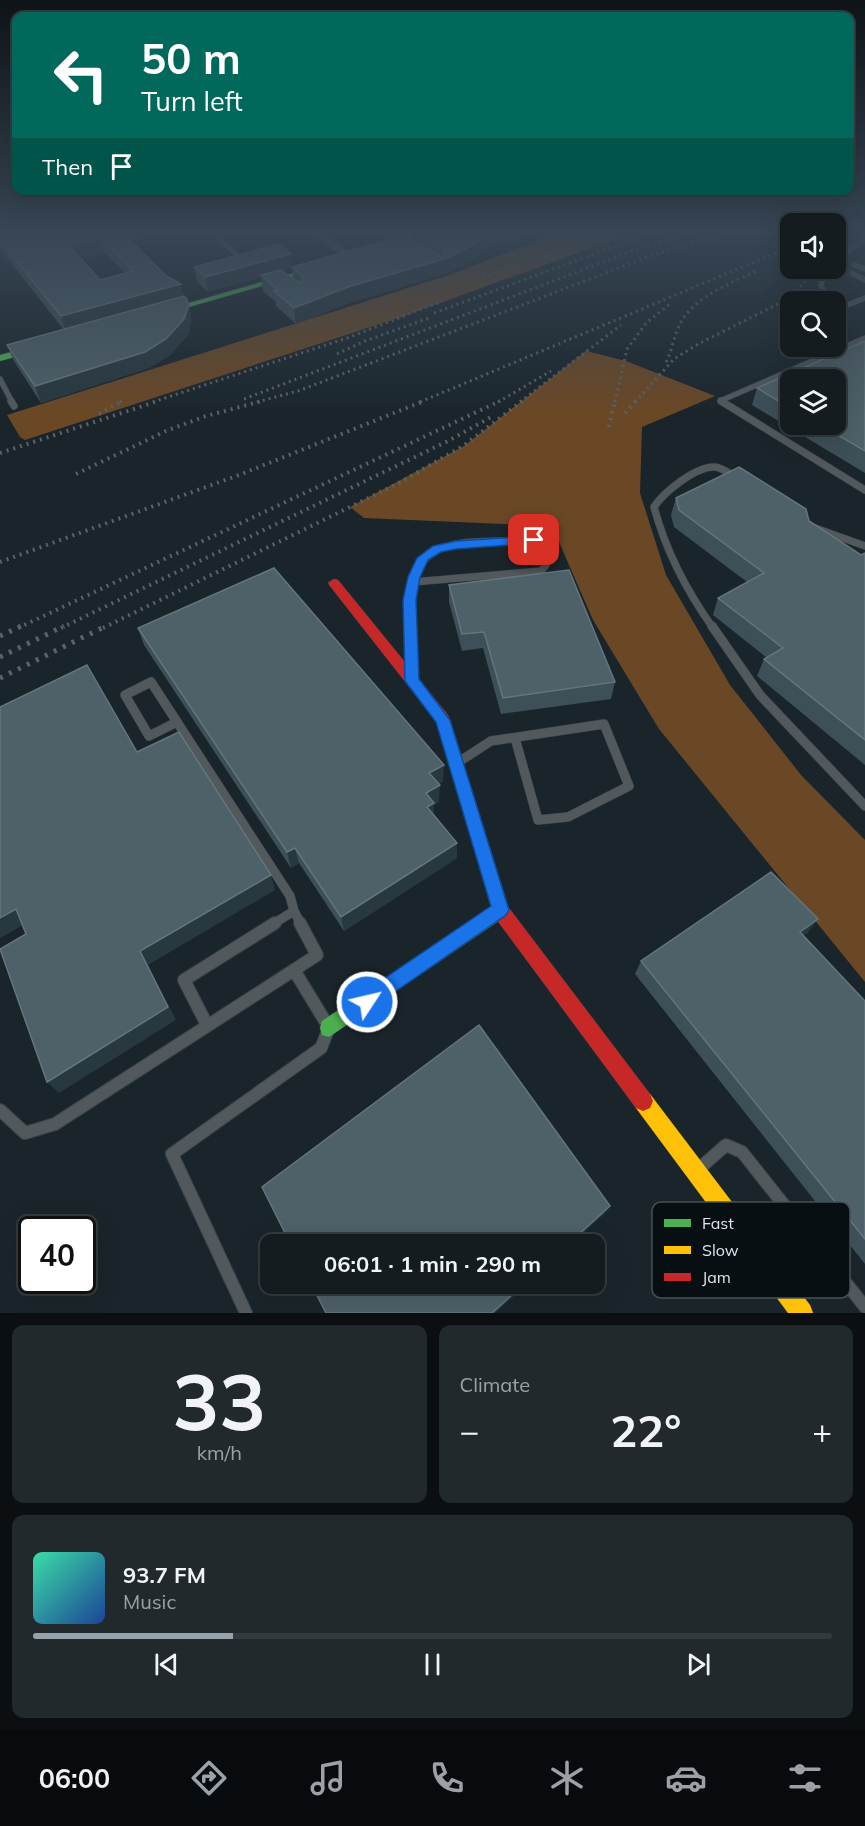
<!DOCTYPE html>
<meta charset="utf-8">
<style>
body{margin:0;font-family:Mulish,sans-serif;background:#21292d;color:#f1f3f6;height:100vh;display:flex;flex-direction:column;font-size:22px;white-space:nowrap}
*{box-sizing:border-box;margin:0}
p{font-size:20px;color:#9da1a5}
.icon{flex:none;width:33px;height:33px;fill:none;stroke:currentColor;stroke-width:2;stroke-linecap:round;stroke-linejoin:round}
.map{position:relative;height:1313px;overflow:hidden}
.side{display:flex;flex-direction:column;gap:12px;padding:12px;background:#0b0f12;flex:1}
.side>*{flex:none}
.guide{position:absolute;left:12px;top:12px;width:842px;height:183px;border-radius:12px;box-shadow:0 6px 24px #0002,0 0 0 2px #333a3e;background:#00695c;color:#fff;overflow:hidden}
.buttons{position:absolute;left:780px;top:213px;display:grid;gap:12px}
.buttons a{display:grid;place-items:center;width:66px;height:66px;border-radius:12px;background:#141c20;box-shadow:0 6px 24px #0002,0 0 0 2px #333a3e;font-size:30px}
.speed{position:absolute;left:18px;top:1216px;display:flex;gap:12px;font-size:30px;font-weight:700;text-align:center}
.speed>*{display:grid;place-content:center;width:78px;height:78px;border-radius:50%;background:#141c20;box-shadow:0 6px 24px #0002,0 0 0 2px #333a3e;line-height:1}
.speed .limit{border:3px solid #111;border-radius:9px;background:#fff;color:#111}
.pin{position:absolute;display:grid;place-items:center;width:51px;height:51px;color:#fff;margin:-26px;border-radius:12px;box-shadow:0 3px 9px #0006}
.me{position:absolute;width:66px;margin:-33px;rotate:55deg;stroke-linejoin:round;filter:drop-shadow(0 0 4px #0008)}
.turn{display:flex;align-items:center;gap:21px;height:126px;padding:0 30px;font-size:27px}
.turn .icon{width:78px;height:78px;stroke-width:2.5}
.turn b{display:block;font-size:42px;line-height:51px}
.then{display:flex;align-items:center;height:57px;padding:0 30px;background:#0003;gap:12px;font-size:22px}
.big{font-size:45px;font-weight:700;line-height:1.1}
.side .tile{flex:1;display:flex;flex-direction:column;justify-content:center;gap:9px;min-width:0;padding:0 21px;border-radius:12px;background:#21292d}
.side .dial{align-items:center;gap:0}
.dial b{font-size:78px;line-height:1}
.song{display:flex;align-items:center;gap:18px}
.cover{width:72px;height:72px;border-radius:9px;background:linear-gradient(135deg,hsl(160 70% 55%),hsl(220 70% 35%))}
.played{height:6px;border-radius:3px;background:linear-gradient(90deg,#97a3aa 25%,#333a3e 25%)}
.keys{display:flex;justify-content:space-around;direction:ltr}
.heat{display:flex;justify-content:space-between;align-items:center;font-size:33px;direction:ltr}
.side .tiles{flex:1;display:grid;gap:12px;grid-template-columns:1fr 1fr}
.tile:last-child{grid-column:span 2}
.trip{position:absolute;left:260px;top:1234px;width:345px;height:60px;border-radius:12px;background:#141c20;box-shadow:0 6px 24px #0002,0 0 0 2px #333a3e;font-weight:700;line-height:60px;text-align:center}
.tabs{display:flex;height:96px;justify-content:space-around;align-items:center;background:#080b0d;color:#9da1a5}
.tabs .icon{width:42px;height:42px}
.tabs .selected{color:#97a3aa}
.tabs b{font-size:27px;color:#f1f3f6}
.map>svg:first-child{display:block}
</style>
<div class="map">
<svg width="865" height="1313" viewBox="0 0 865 1313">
<rect width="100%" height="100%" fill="#1a252b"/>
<g fill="#6a4826">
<path d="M567 230H641L404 316 25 440 20 437 7 415 446 276Z"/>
<path d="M586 351 626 361 715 396 642 427 640 493 666 575 730 685 801 775 865 840V982L659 729 593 620 552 526 364 518 350 507 464 446Z"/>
</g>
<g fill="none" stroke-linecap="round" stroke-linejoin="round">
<g stroke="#394147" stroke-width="6">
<g id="lane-far3">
<path d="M211 230 216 235 235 230"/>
<path d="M386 230 405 243"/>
<path d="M216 235 237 255"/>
<path d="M836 259 865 239"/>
<path d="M854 265 865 269"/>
<path d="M828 268 823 274 821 286 831 302"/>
<path d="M852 273 865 280"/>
<path d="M836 305 840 308 865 298"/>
<path d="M0 379 12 402"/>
<path d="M722 402 720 401 865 338"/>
</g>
</g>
<g stroke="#394147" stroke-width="8">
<g id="lane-far2">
<path d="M11 401 14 406"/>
<path d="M721 401 865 490"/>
<path d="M815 528 865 546"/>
<path d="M409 628C405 528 459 544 534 540L539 544 546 565 541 571 413 582"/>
<path d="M713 628C686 590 666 552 654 507 664 492 695 467 714 467 722 467 730 474 736 478"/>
</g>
</g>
<g stroke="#394147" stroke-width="10">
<g id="lane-far1">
<path d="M409 626 412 671"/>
<path d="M712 626 760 695 865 806"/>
<path d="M151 682 177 722 149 736 125 695Z"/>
<path d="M177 722 290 896 294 911"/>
<path d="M457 763 491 741 604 724 629 786 568 817 538 820 515 738"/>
<path d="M273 924 294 911 301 924"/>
</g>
</g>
<g stroke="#394147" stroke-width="14">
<g id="lane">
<path d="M294 970 317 955 300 923"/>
<path d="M207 1025 184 980 275 923"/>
<path d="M0 1110 25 1133 55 1124 294 970 325 1021"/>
<path d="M701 1167 726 1145 742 1152 865 1307"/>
<path d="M246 1313 172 1154 321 1048 327 1033"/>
</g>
</g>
<g stroke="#394147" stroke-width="2">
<path id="street" d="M308 230H319L358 259 350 261Z"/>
</g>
<g stroke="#394147" stroke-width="1">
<g id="fast">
<path d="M321 265 328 267 161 315 154 313Z"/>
<path d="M41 344 44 345V349L0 361V355Z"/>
<path d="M445 720 450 722 452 726 509 910 506 916 329 1037 322 1035 320 1028 322 1021 491 907 438 726 440 722Z"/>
</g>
</g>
<g stroke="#394147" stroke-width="1">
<path id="slow" d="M643 1091 650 1094 810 1305 813 1313H788L636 1108 633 1101 636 1094Z"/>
</g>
<g stroke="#394147" stroke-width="1">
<g id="jam">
<path d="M334 579 338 580 448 715 452 726 450 730H440L436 721 330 586 328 583Z"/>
<path d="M500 902 506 904 650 1094 653 1101 650 1108 643 1111 636 1108 494 916 491 910 494 904Z"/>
</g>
</g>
<use href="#lane-far3" stroke="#51595d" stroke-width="5"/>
<use href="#lane-far2" stroke="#51595d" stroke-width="7"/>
<use href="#lane-far1" stroke="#51595d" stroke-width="9"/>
<use href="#lane" stroke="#51595d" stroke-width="12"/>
<use href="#street" fill="#51595d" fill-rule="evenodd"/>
<use href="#fast" fill="#4caf50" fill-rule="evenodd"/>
<use href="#slow" fill="#ffc107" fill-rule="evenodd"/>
<use href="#jam" fill="#c62828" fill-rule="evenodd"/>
<g stroke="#5b6267" stroke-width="3" stroke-dasharray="2 4" stroke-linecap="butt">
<path d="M836 234 844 230"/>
<path d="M836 250 862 230"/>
<path d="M483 277 569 247 629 230"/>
<path d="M434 313 640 237 666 230"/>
<path d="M397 318 443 301"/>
<path d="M337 354 365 341 429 318"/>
<path d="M666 362C673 349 674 334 681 322 696 296 732 282 759 270"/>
<path d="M244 399 645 246 702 230"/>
<path d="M120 402 125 399"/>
<path d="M153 402 350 337 404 316"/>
<path d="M257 402 298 391 650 256 738 230"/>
<path d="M420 402 790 247"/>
<path d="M498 402 551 371"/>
<path d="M520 402 621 325"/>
<path d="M615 402 627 349 647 322 670 304"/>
<path d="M635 402 674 359 698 344 778 304 799 288 816 268"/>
</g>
<g stroke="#5b6267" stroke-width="4" stroke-dasharray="2 5" stroke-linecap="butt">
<path d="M625 413 636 401"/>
<path d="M99 414 122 401"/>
<path d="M609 427 615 401"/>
<path d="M0 453 158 401"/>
<path d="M76 474 166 431 206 416 262 401"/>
<path d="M0 562 239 475 424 401"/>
<path d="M18 628 500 401"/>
<path d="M61 628 448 441 491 417"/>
<path d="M103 628 397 484 463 446 522 401"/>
</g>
<g stroke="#5b6267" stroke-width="5" stroke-dasharray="3 7" stroke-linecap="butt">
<path d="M0 636 21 626"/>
<path d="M0 657 64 626"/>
<path d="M0 678 106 626"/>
</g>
</g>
<g fill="#3d4f57" fill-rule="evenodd">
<path d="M0 230 72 238 64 230H169V231L131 241 184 297 187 299 191 315V322L188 335 170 355 149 368 41 403 14 361 7 345 64 330 0 249ZM105 253 125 273 100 280 81 259Z"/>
<path d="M418 232 480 250 477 258 447 273 349 303 296 324 276 306V302L263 291 261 277 208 292 197 282 194 267H292L418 243ZM292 269 293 279 283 271Z"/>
<path d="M865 341V473L752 405 757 388ZM790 380 836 424H790Z"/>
<path d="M676 498 809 521 861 555 865 553V765L757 676 764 659 767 658 713 615 718 598 747 582 674 527 671 515Z"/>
<path d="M449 585 615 682 611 699 501 714 483 648 462 651 449 602Z"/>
<path d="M138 628 443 781 438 784 439 801 434 805V814L457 843V858L344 931 299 863 291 868 144 645Z"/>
<path d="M818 919 807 933 803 936 865 1001V1264L635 974 641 961Z"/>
</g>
<g fill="#28383f">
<path d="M119 230H169V231L122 243Z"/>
<path d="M501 230H551L480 250 477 258 447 273 349 303 296 324 294 308 348 287 447 258 481 236Z"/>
<path d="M101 238 105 253 74 260 69 245Z"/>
<path d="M291 254 292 269 263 277 261 275V277L208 292 205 277Z"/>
<path d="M181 284 184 299 66 332 61 316Z"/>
<path d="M187 299 191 315V322L188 335 170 355 149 368 41 403 35 386Z"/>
<path d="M444 765 443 781 429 789V773Z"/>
<path d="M440 785 439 801 434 805V818L427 822 426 793Z"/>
<path d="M457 843V858L344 931 341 917Z"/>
<path d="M295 848 299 863 291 868 287 852Z"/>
<path d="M271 875 275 890 148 965 176 1020 59 1093 47 1082 140 951Z"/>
<path d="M16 909 27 923 0 938V918Z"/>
<path d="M818 919 807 933 790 946 800 932Z"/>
<path d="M610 1206 605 1213 570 1245H567Z"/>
<path d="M524 1284H527L495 1313H492Z"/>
</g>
<g fill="#4e6068" stroke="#64757d" stroke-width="1.5" fill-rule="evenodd">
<path d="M0 230H61L68 238H74L76 231 74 230H120L165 275 181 284 61 316 0 241ZM101 238 133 271 100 280 69 245Z"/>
<path d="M424 230H501L481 236 477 243 447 258 348 287 294 308 274 291 278 290 261 275 281 270 299 283 302 281 303 277 292 267 406 235 443 258 446 254 444 249 418 232Z"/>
<path d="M279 244 291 254 205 277 194 267Z"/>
<path d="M184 296 187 299 188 307 184 319 166 339 145 352 35 386 7 345Z"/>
<path d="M865 341V451L819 424H836V380H790V408L757 388Z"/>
<path d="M739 467 806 509 809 521 861 555 865 553V740L764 659 783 648 718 598 764 573 679 510 676 498Z"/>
<path d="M274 568 444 765 429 773 440 785 426 793 434 803 427 807 457 843 341 917 295 848 287 852 138 628Z"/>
<path d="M569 570 615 682 503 698 484 632 462 634 449 585Z"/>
<path d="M87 665 137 752 179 732 271 875 140 951 168 1007 47 1082 0 949 26 934 16 909 0 918V707Z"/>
<path d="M771 872 818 919 800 932 865 1001V1239L641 961Z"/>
<path d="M479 1025 610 1206 567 1245H291L262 1187Z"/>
<path d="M311 1284H524L492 1313H326Z"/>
</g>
<linearGradient id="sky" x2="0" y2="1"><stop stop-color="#0e1418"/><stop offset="0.56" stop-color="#384655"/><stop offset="1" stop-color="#384655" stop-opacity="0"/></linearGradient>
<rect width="865" height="414" fill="url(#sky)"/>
<path fill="#1a73e8" stroke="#114b97" stroke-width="1.5" d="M534 536 540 540 538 543 456 549 441 552 428 560 420 577 416 600 419 679 450 720 509 910 506 915 367 1011 360 1008 358 1002 360 995 491 906 436 722 405 681 403 600 408 577 417 558 433 546 456 541Z"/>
<rect x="652" y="1202" width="198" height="96" rx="9" fill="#070f13" stroke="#475055" stroke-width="1.5"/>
<rect x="664" y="1219" width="27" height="8" fill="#4caf50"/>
<rect x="664" y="1246" width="27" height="8" fill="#ffc107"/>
<rect x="664" y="1273" width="27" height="8" fill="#c62828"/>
<g font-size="16" fill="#dbe7ee">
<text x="702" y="1229">Fast</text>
<text x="702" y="1256">Slow</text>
<text x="702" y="1283">Jam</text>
</g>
</svg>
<div class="buttons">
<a><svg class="icon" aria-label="sound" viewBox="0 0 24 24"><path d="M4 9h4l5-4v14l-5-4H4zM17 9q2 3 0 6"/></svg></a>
<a><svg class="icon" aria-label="search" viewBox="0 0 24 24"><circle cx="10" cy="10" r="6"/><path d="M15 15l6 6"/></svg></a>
<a><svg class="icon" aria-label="layers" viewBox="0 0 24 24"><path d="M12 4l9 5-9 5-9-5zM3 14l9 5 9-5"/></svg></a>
</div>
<div class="speed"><div class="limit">40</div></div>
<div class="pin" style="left:534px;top:540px;background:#d93025"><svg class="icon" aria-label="arrive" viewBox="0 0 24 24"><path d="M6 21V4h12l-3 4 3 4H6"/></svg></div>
<svg class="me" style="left:367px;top:1002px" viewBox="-20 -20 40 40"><circle r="17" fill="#1a73e8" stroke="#fff" stroke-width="3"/><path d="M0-11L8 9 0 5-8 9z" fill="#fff"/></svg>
<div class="trip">06:01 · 1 min · 290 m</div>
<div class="guide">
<div class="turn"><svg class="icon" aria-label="left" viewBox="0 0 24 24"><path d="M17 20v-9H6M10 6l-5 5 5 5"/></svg><div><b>50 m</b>Turn left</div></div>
<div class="then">Then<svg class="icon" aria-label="arrive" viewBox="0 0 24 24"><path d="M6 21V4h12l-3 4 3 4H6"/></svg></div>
</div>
</div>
<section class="side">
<div class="tiles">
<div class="tile dial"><b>33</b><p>km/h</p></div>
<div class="tile"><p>Climate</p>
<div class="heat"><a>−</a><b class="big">22°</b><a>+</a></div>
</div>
<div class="tile">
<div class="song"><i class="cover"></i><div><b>93.7 FM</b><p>Music</p></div></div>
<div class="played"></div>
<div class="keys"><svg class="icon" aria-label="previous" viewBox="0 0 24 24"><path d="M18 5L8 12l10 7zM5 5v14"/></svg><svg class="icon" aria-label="pause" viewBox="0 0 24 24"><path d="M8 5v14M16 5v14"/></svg><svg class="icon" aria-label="next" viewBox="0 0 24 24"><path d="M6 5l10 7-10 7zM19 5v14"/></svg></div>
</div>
</div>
</section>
<nav class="tabs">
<b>06:00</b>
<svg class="icon selected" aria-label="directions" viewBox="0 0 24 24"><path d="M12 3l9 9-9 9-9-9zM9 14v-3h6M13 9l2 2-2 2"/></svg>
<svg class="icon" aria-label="music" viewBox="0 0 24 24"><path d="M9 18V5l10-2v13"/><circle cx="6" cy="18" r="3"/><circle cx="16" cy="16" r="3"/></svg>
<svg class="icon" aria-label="phone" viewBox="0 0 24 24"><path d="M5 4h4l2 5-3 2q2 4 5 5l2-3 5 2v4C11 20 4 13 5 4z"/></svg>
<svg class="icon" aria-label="climate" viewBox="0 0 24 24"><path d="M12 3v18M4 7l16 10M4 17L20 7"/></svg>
<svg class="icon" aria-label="car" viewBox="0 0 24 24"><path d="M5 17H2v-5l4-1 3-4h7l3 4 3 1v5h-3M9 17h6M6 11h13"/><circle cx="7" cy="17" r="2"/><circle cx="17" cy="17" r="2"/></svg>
<svg class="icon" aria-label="filters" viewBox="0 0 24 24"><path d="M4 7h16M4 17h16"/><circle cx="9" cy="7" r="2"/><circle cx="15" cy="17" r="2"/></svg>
</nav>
